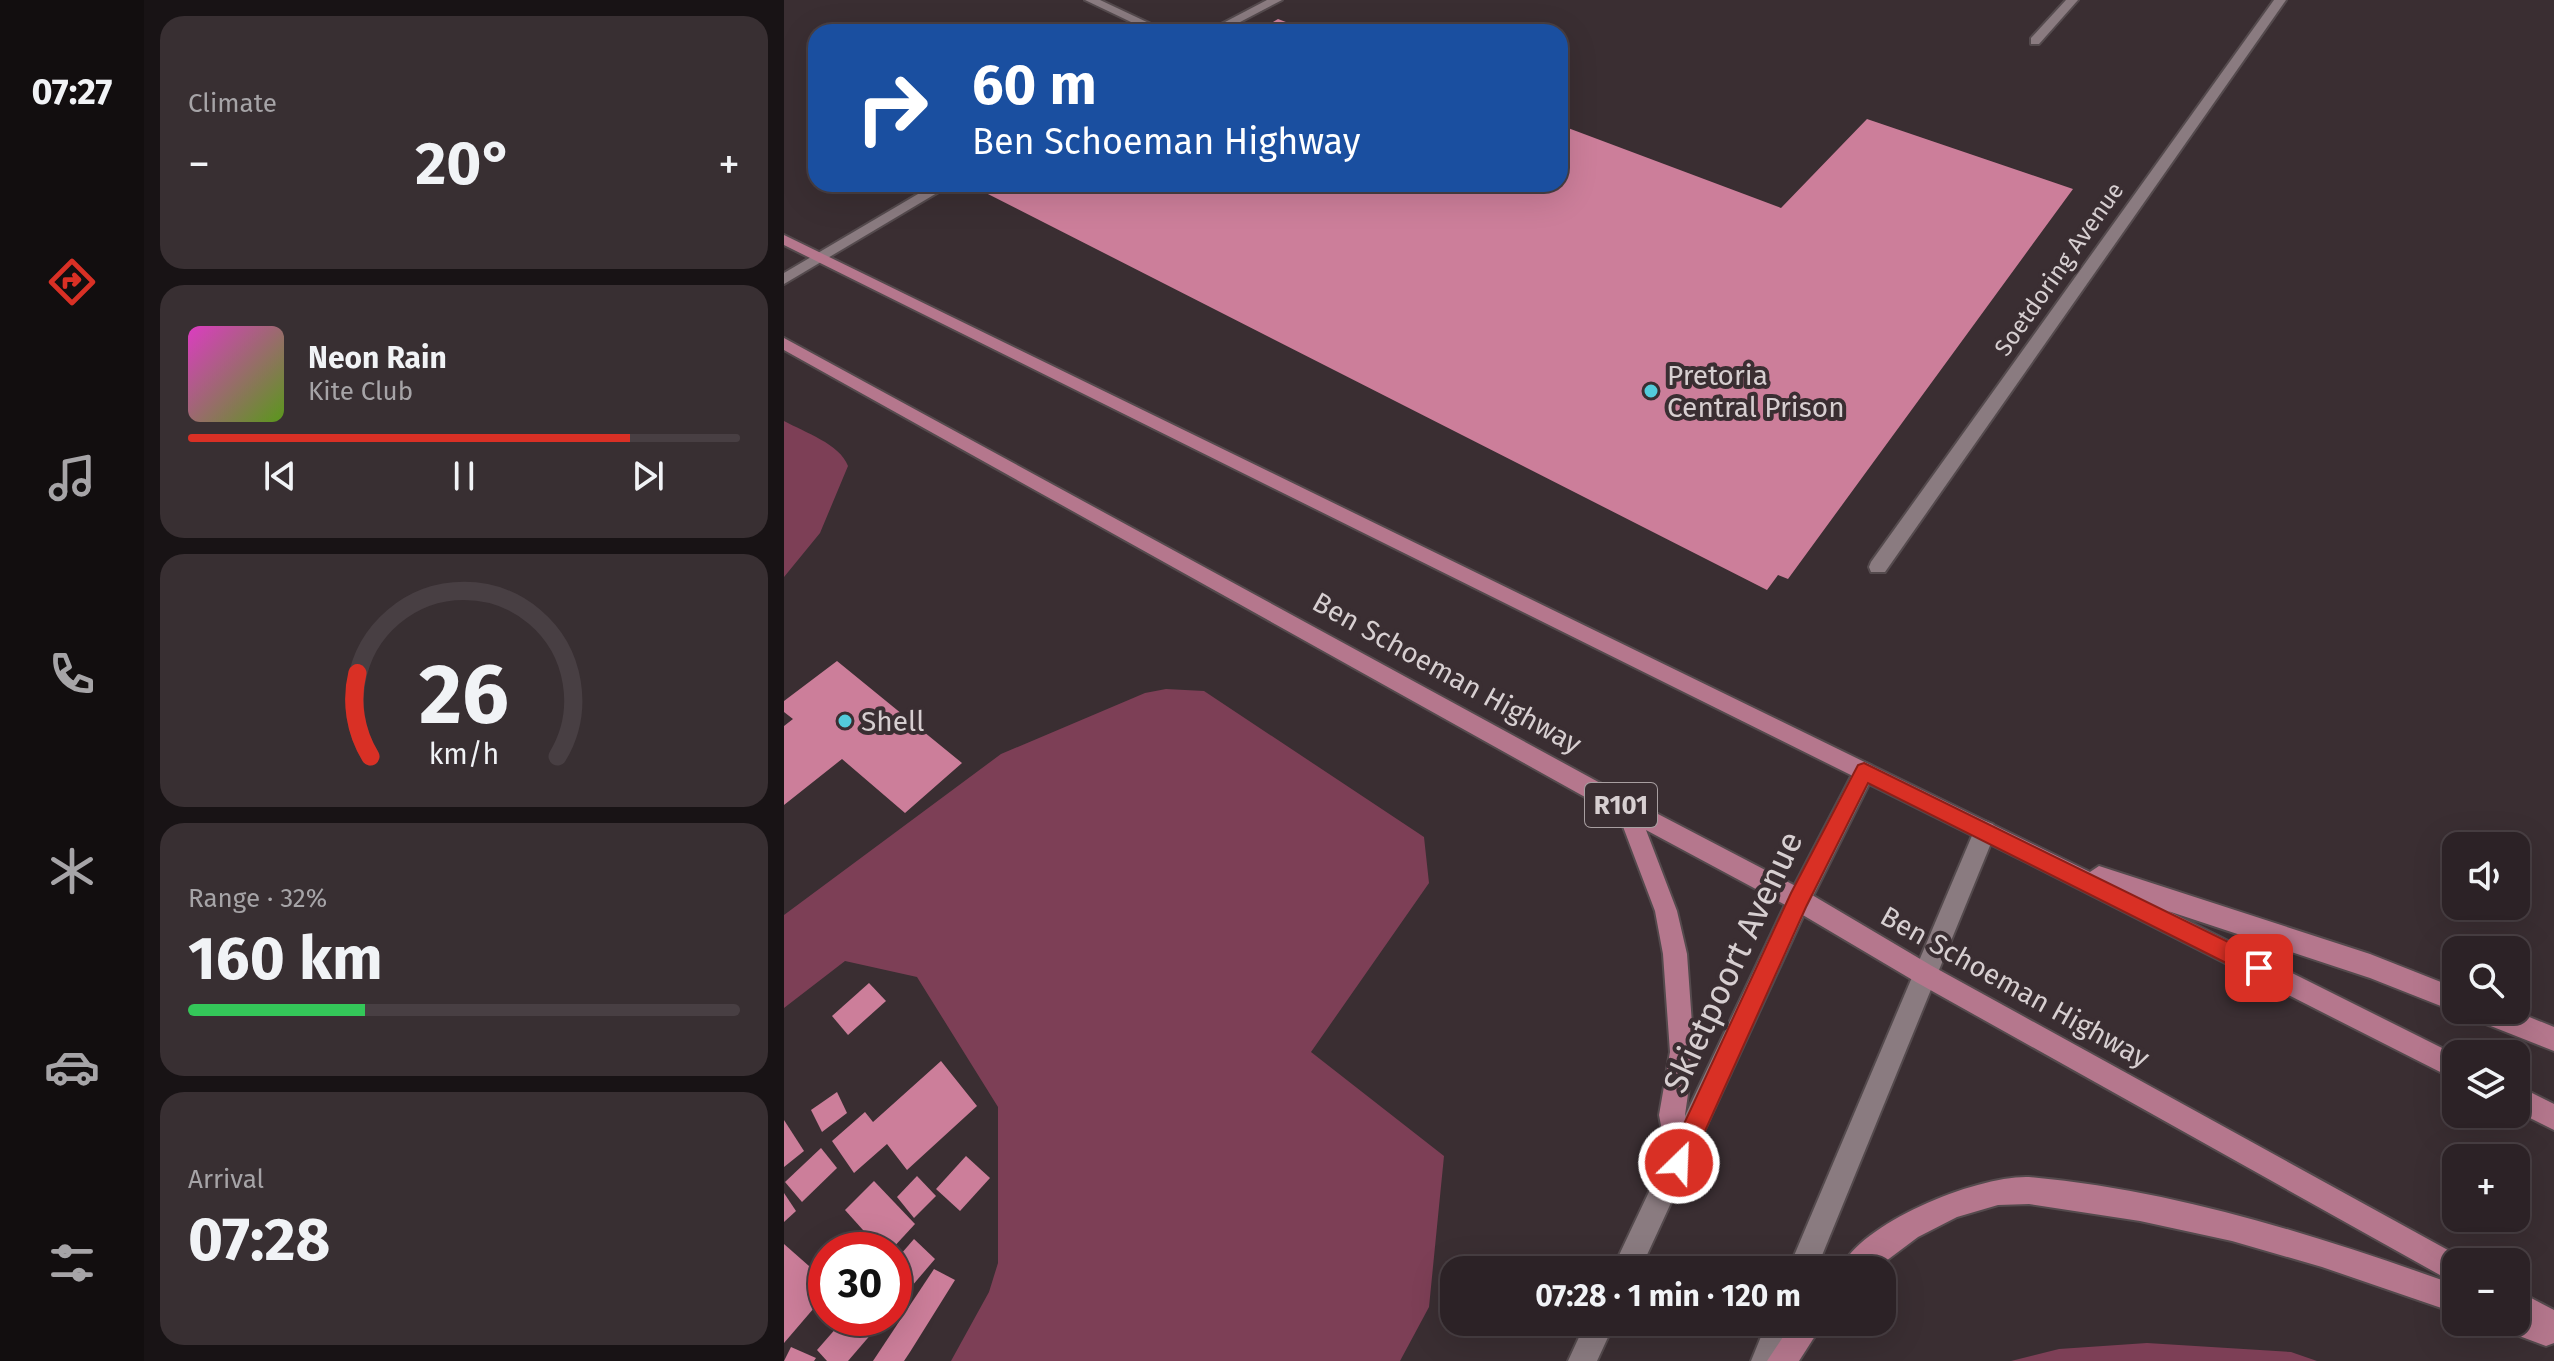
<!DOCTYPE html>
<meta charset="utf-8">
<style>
body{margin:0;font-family:"Fira Sans",sans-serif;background:#382f32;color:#f1f3f6;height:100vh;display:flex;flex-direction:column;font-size:30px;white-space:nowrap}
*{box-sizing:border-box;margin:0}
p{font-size:26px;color:#a6a4a7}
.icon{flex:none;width:44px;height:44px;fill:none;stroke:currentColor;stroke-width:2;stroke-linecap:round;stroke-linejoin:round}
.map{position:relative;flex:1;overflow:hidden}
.side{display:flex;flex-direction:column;gap:16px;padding:16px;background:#181315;width:640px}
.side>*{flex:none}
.top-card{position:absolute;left:24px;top:24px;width:760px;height:168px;border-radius:24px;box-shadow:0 8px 32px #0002,0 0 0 2px #483f43;background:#1a4fa0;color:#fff;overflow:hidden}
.tools{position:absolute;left:1658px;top:832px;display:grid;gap:16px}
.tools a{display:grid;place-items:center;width:88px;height:88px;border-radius:16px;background:#2c2226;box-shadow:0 8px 32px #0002,0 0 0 2px #483f43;font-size:40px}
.speed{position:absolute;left:24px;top:1232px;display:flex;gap:16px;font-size:40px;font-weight:700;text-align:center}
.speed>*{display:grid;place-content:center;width:104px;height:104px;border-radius:50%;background:#2c2226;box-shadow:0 8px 32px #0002,0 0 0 2px #483f43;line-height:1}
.speed .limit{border:12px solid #d22;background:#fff;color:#111}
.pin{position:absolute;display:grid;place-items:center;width:68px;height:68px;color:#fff;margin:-34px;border-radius:16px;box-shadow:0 4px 12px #0006}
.me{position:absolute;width:88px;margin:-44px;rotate:24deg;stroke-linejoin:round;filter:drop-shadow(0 0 6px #0008)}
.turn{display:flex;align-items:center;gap:28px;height:168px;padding:0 32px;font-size:36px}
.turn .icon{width:104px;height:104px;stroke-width:2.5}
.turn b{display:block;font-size:56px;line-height:68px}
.big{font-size:60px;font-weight:700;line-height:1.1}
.side .widget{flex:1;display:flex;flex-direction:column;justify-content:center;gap:12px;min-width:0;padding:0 28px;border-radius:24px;background:#382f32}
.side .dial{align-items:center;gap:0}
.dial svg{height:208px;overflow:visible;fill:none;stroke:#483f43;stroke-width:7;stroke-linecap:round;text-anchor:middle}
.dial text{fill:#f1f3f6;stroke:none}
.song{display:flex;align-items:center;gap:24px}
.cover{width:96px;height:96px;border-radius:12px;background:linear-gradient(135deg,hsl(310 70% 55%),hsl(90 70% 35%))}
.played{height:8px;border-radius:4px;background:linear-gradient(90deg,#d93025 80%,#483f43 80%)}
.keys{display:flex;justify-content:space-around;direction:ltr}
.heat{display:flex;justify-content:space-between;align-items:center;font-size:44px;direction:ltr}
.charge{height:12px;border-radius:6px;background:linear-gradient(90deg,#34c759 32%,#483f43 0)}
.trip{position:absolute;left:656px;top:1256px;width:456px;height:80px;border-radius:24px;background:#2c2226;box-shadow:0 8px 32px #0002,0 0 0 2px #483f43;font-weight:700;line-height:80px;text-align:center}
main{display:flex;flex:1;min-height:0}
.menu{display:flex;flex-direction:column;width:144px;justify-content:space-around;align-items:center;background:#120e0f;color:#a6a4a7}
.menu .icon{width:56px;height:56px}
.menu .selected{color:#d93025}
.menu b{font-size:36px;color:#f1f3f6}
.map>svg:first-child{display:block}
</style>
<main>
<nav class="menu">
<b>07:27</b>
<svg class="icon selected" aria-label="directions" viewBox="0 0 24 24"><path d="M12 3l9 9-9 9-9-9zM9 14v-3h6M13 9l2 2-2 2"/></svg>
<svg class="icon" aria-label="music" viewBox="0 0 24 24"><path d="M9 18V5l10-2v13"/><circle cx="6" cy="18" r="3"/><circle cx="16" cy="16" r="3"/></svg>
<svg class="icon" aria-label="phone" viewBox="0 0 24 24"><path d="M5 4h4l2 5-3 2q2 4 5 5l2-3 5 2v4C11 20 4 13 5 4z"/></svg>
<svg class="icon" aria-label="climate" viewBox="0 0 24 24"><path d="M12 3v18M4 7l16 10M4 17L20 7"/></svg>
<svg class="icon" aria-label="car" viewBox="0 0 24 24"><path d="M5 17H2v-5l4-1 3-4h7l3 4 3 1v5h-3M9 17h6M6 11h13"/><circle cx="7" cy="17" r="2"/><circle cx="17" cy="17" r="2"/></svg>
<svg class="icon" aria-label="filters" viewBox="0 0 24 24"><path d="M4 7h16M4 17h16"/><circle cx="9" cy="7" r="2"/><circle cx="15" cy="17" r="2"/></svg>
</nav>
<section class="side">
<div class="widget"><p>Climate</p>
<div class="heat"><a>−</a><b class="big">20°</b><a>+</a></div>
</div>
<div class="widget">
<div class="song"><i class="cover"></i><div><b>Neon Rain</b><p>Kite Club</p></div></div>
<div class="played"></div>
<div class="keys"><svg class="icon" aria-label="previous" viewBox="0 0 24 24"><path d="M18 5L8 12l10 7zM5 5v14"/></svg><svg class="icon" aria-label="pause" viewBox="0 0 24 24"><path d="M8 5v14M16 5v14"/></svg><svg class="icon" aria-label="next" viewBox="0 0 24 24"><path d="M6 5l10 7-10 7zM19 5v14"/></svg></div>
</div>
<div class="widget dial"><svg viewBox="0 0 100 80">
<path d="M14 69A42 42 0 1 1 86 69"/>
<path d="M14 69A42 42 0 0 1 9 37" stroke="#d93025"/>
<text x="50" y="56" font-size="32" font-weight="700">26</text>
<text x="50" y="72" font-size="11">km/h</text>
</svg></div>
<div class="widget"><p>Range · 32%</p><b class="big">160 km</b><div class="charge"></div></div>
<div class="widget"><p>Arrival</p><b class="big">07:28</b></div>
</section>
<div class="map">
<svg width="1770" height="1361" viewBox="0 0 1770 1361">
<rect width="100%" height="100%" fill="#3a2e32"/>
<g fill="#7d3f56">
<path d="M0 421C20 432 56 444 64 466L36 533 0 577Z"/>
<path d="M382 689 420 691 640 837 645 883 527 1052 660 1156 645 1307 616 1361H167L205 1292 214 1263V1107L133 977 61 961 0 1008V915L217 754 361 693Z"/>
<path d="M1363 1343 1507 1352 1533 1361H1227L1275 1349Z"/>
</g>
<g fill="#cc7e9a">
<path d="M494 19 528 32H472Z"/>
<path d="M1083 119 1289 189 1004 579 994 575 983 590 198 191 211 184H776V125L997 208Z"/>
<path d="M53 661 178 763 121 813 58 759 0 805V726L9 719 0 712V701Z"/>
<path d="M85 983 102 1001 64 1035 48 1016Z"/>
<path d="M157 1061 193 1106 123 1170 103 1144 70 1173 48 1141 81 1112 89 1122Z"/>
<path d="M53 1092 63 1113 38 1132 27 1110Z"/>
<path d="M0 1120 20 1151 0 1167Z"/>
<path d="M37 1148 53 1168 18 1202 1 1182Z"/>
<path d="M182 1156 206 1178 176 1211 152 1189Z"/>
<path d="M133 1176 152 1196 130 1218 113 1197Z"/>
<path d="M90 1181 131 1224 107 1250H97L61 1210Z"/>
<path d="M0 1193 12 1211 0 1222Z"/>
<path d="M130 1239 151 1259 110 1307V1262Z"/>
<path d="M0 1244 42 1281V1294L0 1343Z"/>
<path d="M150 1269 171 1280 126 1352 120 1361H89Z"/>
<path d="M61 1318H101L64 1361H43L33 1350Z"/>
<path d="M7 1347 32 1358 30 1361H0Z"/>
</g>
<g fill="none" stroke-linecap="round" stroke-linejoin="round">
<g stroke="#544a4d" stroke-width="4">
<g id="minor">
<path d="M301 0H316L384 32H368Z"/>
<path d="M483 0H498L437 32H422Z"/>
<path d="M1282 0H1294L1255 44H1247V38Z"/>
<path d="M1490 0H1502L1101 572H1087L1085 567 1087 562Z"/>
<path d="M151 184H168L0 284V273Z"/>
<path d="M1080 762 1087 765 1091 772 1023 908 856 1270H828L1007 892 1073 765Z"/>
<path d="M1201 821 1209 824 1212 831 1032 1270H1004L1190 831 1193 824Z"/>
<path d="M802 1322H831L813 1361H784Z"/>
<path d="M983 1322H1011L995 1361H967Z"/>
</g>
</g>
<g stroke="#544a4d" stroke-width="4">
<g id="major">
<path d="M0 235 1306 872 1315 866 1586 954 1672 988V1010H1677L1672 1012 1586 978 1384 911 1672 1055V1080L1242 862 0 245Z"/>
<path d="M0 338 851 802 1023 892 1148 966 1682 1260 1672 1262V1284L1132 982 1007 908 862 830 893 911 903 954 910 1052 901 1115 908 1163 904 1172 895 1176 886 1172 875 1115 886 1052 879 954 871 911 835 816 0 350Z"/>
<path d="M1686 1010H1728L1770 1027V1051L1689 1019Z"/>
<path d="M1732 1085 1770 1104V1130L1732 1111Z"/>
<path d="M1245 1177C1392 1190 1534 1236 1672 1285V1313L1538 1267 1448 1241 1356 1221 1245 1204 1214 1205 1173 1217 1134 1237 1090 1270H1056C1076 1222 1195 1175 1245 1177Z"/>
<path d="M1732 1290 1770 1310V1343L1762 1346 1722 1331 1718 1322H1732Z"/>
<path d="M1009 1322H1040L1015 1361H983Z"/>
</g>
</g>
<use href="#minor" fill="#8a7b80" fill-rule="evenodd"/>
<use href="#major" fill="#b5778d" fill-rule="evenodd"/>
</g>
<path fill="#d93025" stroke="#8d1f18" stroke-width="2" d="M1080 763 1483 961 1486 968 1483 976 1475 979 1468 976 1084 783 1022 907 903 1171 895 1175 886 1171 883 1163 886 1154 1007 893 1074 765Z"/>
<g fill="#53cbdb" stroke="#3a2e32" stroke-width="3">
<circle cx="867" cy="391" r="8"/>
<circle cx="61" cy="721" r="8"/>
</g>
<g text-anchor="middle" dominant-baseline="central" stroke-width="8" stroke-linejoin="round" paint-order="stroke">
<g font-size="24" fill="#d7cfd1" stroke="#3a2e32">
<text transform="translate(1275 269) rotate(-55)">Soetdoring Avenue</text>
</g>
<rect fill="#3a2e32" stroke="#a89fa1" stroke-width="2" x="801" y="783" width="72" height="44" rx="6"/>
<g font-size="26" font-weight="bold" fill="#d7cfd1">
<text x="837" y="805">R101</text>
</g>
<g font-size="28" fill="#d7cfd1" stroke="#3a2e32" text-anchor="start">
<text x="883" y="375">Pretoria<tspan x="883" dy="32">Central Prison</tspan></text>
<text x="77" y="721">Shell</text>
</g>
<g font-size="28" fill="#d7cfd1" stroke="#3a2e32">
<text transform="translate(663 673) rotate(29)">Ben Schoeman Highway</text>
<text transform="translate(1231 987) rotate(29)">Ben Schoeman Highway</text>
</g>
<g font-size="34" fill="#d7cfd1" stroke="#3a2e32">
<text transform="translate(949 962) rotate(-65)">Skietpoort Avenue</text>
</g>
</g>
</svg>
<div class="tools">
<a><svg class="icon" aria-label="sound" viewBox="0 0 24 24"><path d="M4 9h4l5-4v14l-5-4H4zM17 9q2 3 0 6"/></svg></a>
<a><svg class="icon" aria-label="search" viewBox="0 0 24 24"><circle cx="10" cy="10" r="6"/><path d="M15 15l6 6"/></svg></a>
<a><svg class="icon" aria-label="layers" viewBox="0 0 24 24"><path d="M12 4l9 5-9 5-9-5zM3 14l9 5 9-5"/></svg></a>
<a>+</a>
<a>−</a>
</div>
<div class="speed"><div class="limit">30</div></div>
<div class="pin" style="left:1475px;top:968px;background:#d93025"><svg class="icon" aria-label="arrive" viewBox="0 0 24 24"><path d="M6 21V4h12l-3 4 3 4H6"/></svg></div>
<svg class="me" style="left:895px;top:1163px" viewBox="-20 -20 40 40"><circle r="17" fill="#d93025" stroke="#fff" stroke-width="3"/><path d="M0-11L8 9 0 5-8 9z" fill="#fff"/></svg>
<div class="trip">07:28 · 1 min · 120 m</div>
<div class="top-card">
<div class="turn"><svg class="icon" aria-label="right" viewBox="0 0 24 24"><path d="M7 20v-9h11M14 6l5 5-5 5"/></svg><div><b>60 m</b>Ben Schoeman Highway</div></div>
</div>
</div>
</main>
